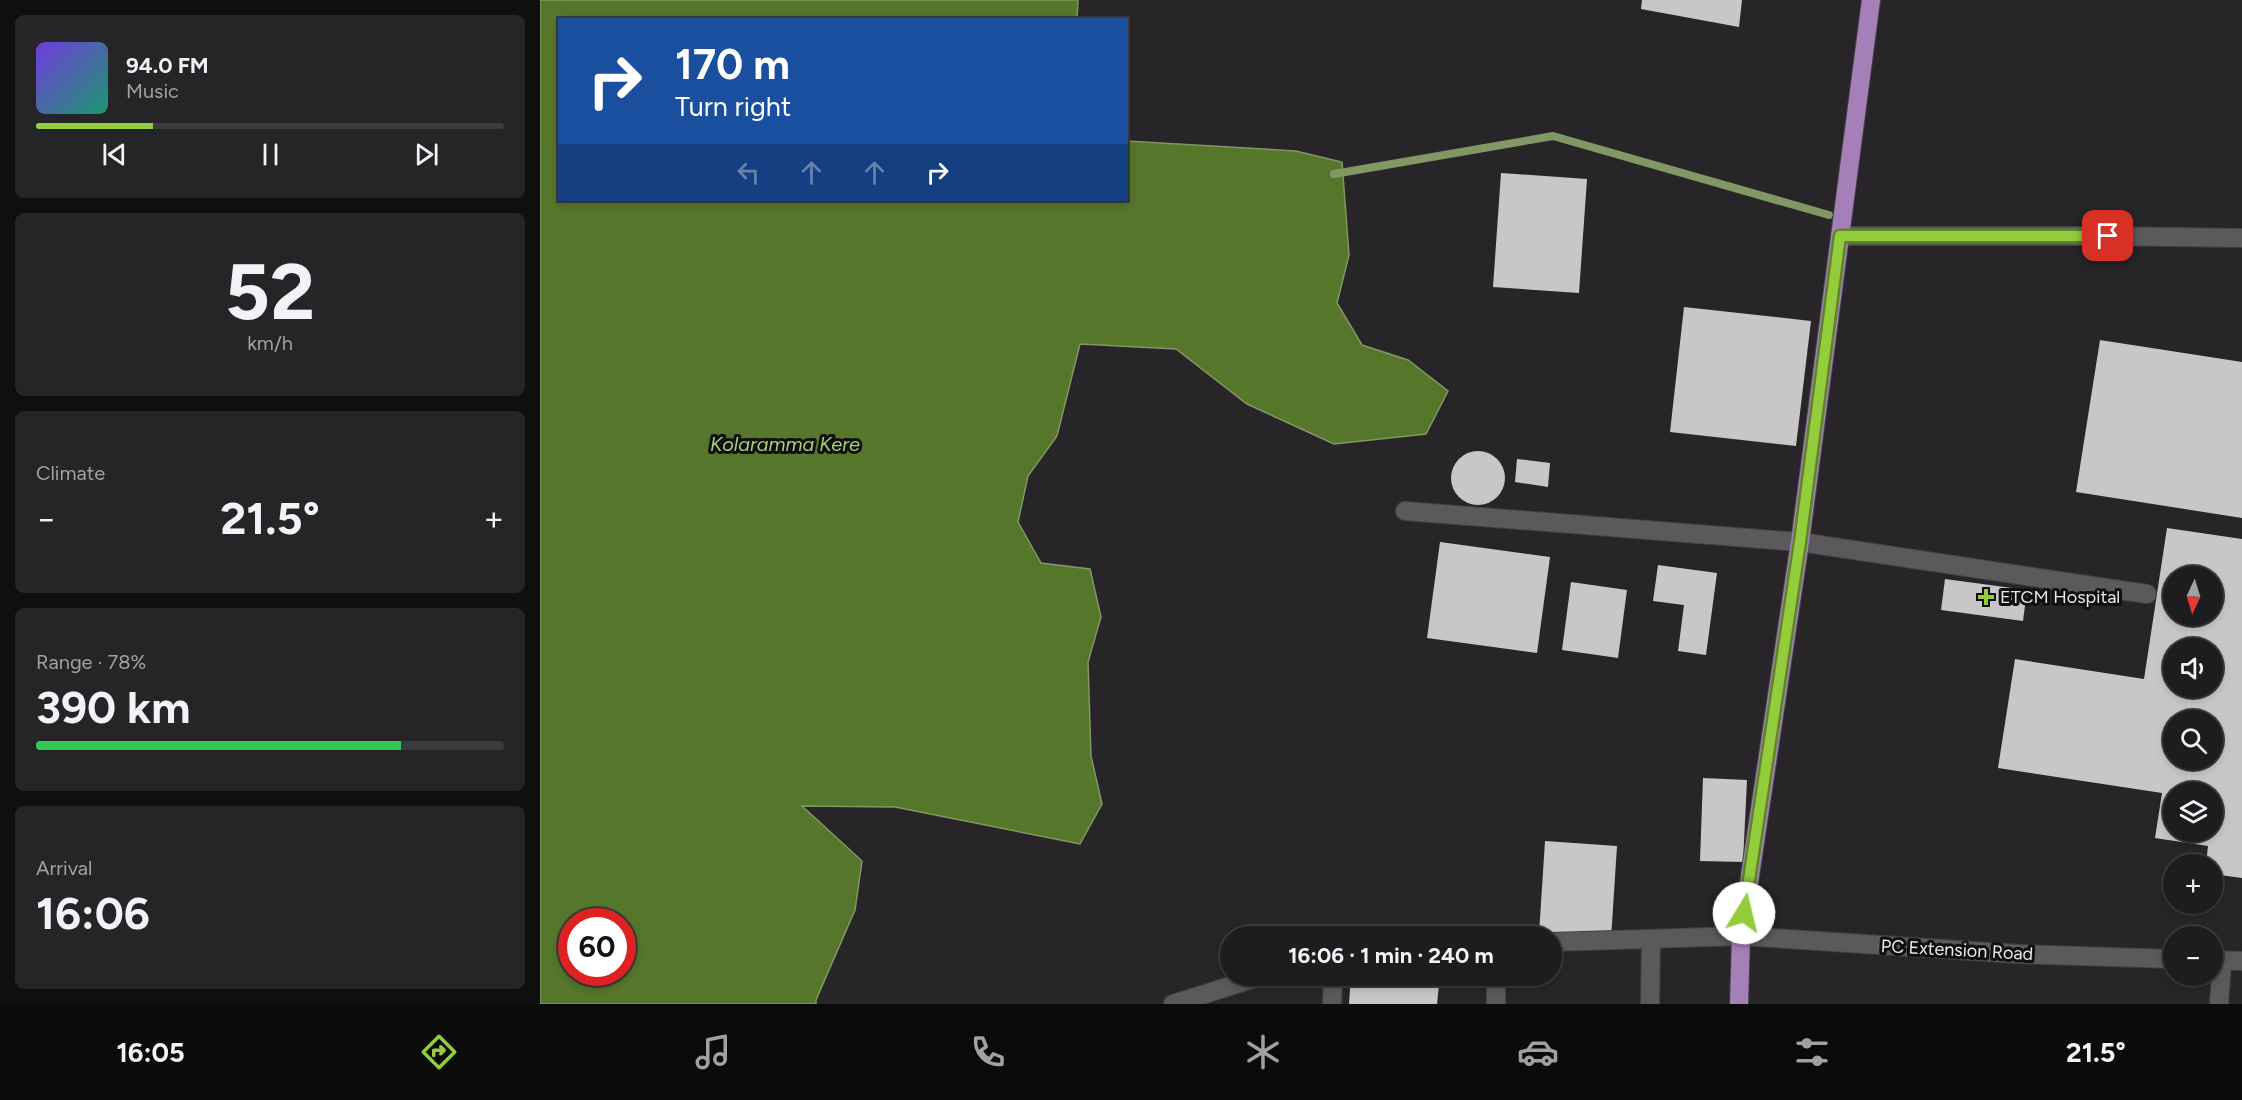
<!DOCTYPE html>
<meta charset="utf-8">
<style>
body{margin:0;font-family:Figtree,sans-serif;background:#252527;color:#f1f3f6;height:100vh;display:flex;flex-direction:column;font-size:22px;white-space:nowrap}
*{box-sizing:border-box;margin:0}
p{font-size:20px;color:#a0a1a4}
.icon{flex:none;width:33px;height:33px;fill:none;stroke:currentColor;stroke-width:2;stroke-linecap:round;stroke-linejoin:round}
.map{position:relative;flex:1;overflow:hidden}
.drawer{display:flex;flex-direction:column;gap:15px;padding:15px;background:#100f10;width:540px}
.drawer>*{flex:none}
.guide{position:absolute;left:18px;top:18px;width:570px;height:183px;border-radius:0px;box-shadow:0 3px 9px #0003,0 0 0 2px #3b3a3c;background:#1a4fa0;color:#fff;overflow:hidden}
.needle{width:39px;rotate:184deg}
.buttons{position:absolute;left:1623px;top:566px;display:grid;gap:12px}
.buttons a{display:grid;place-items:center;width:60px;height:60px;border-radius:50%;background:#1d1c1e;box-shadow:0 3px 9px #0003,0 0 0 2px #3b3a3c;font-size:30px}
.speed{position:absolute;left:18px;top:908px;display:flex;gap:12px;font-size:30px;font-weight:700;text-align:center}
.speed>*{display:grid;place-content:center;width:78px;height:78px;border-radius:50%;background:#1d1c1e;box-shadow:0 3px 9px #0003,0 0 0 2px #3b3a3c;line-height:1}
.speed .limit{border:9px solid #d22;background:#fff;color:#111}
.pin{position:absolute;display:grid;place-items:center;width:51px;height:51px;color:#fff;margin:-26px;border-radius:12px;box-shadow:0 3px 9px #0006}
.me{position:absolute;width:66px;margin:-33px;rotate:9deg;stroke-linejoin:round;filter:drop-shadow(0 0 4px #0008)}
.turn{display:flex;align-items:center;gap:21px;height:126px;padding:0 18px;font-size:27px}
.turn .icon{width:78px;height:78px;stroke-width:2.5}
.turn b{display:block;font-size:42px;line-height:51px}
.lanes{display:flex;align-items:center;height:57px;padding:0 18px;background:#0003;justify-content:center;gap:30px;direction:ltr}
.lanes .off{opacity:.35}
.big{font-size:45px;font-weight:700;line-height:1.1}
.drawer .widget{flex:1;display:flex;flex-direction:column;justify-content:center;gap:9px;min-width:0;padding:0 21px;border-radius:9px;background:#252527}
.drawer .dial{align-items:center;gap:0}
.dial b{font-size:78px;line-height:1}
.song{display:flex;align-items:center;gap:18px}
.cover{width:72px;height:72px;border-radius:9px;background:linear-gradient(135deg,hsl(260 70% 55%),hsl(160 70% 35%))}
.played{height:6px;border-radius:3px;background:linear-gradient(90deg,#93cd3e 25%,#3b3a3c 25%)}
.keys{display:flex;justify-content:space-around;direction:ltr}
.heat{display:flex;justify-content:space-between;align-items:center;font-size:33px;direction:ltr}
.charge{height:9px;border-radius:4px;background:linear-gradient(90deg,#34c759 78%,#3b3a3c 0)}
.trip{position:absolute;left:680px;top:926px;width:342px;height:60px;border-radius:30px;background:#1d1c1e;box-shadow:0 3px 9px #0003,0 0 0 2px #3b3a3c;font-weight:700;line-height:60px;text-align:center}
.tab-bar{display:flex;height:96px;justify-content:space-around;align-items:center;background:#0c0b0c;color:#a0a1a4}
.tab-bar .icon{width:42px;height:42px}
.tab-bar .active{color:#93cd3e}
.tab-bar b{font-size:27px;color:#f1f3f6}
main{display:flex;flex:1;min-height:0}
.map>svg:first-child{display:block}
</style>
<main>
<section class="drawer">
<div class="widget">
<div class="song"><i class="cover"></i><div><b>94.0 FM</b><p>Music</p></div></div>
<div class="played"></div>
<div class="keys"><svg class="icon" aria-label="previous" viewBox="0 0 24 24"><path d="M18 5L8 12l10 7zM5 5v14"/></svg><svg class="icon" aria-label="pause" viewBox="0 0 24 24"><path d="M8 5v14M16 5v14"/></svg><svg class="icon" aria-label="next" viewBox="0 0 24 24"><path d="M6 5l10 7-10 7zM19 5v14"/></svg></div>
</div>
<div class="widget dial"><b>52</b><p>km/h</p></div>
<div class="widget"><p>Climate</p>
<div class="heat"><a>−</a><b class="big">21.5°</b><a>+</a></div>
</div>
<div class="widget"><p>Range · 78%</p><b class="big">390 km</b><div class="charge"></div></div>
<div class="widget"><p>Arrival</p><b class="big">16:06</b></div>
</section>
<div class="map">
<svg width="1702" height="1004" viewBox="0 0 1702 1004">
<rect width="100%" height="100%" fill="#272528"/>
<path fill="#56762b" stroke="#829864" stroke-width="1.5" fill-rule="evenodd" d="M0 0H538L537 20H20V200H586L587 141 756 151 802 162 809 255 797 303 822 345 868 360 908 391 886 434 794 444 707 404 636 349 540 344 517 436 488 476 478 522 501 563 550 569 561 617 548 662 551 756 562 804 540 844 355 807 262 806 322 861 315 910 276 1000V1004H0ZM32 921H82V972H32Z"/>
<g fill="none" stroke-linecap="round" stroke-linejoin="round">
<path stroke="#829864" stroke-width="8" d="M794 174 1013 136 1289 215"/>
</g>
<g fill="#c8c6c9" fill-rule="evenodd">
<path d="M1102 0H1202L1199 27 1101 9Z"/>
<path d="M961 173 1047 179 1039 293 953 287Z"/>
<path d="M1144 307 1271 321 1256 446 1130 432Z"/>
<path d="M1560 340 1702 362V518L1536 492Z"/>
<circle cx="938" cy="478" r="27"/>
<path d="M977 459 1010 463 1008 487 975 482Z"/>
<path d="M1627 528 1702 539V878L1672 874V864H1666L1668 846 1615 838 1622 793 1458 768 1475 659 1604 679ZM1634 576H1672V615H1634ZM1634 648H1672V687H1634ZM1634 720H1672V759H1634ZM1634 792H1672V831H1634Z"/>
<path d="M900 542 1010 557 997 653 887 638Z"/>
<path d="M1118 565 1177 573 1166 655 1138 651 1144 605 1113 601Z"/>
<path d="M1405 579 1487 590 1483 621 1401 610Z"/>
<path d="M1031 582 1087 590 1078 658 1022 650Z"/>
<path d="M1163 778 1207 780 1203 862 1160 861Z"/>
<path d="M1005 841 1077 846 1071 939 999 934Z"/>
<path d="M811 975H900L897 1004H809Z"/>
</g>
<g fill="none" stroke-linecap="round" stroke-linejoin="round">
<g stroke="#444244" stroke-width="20">
<g id="minor">
<path d="M1300 236H1568L1702 238"/>
<path d="M865 511 1260 542 1607 594"/>
<path d="M1011 942 1201 936 1479 954 1634 959"/>
<path d="M1672 960 1702 961"/>
<path d="M956 975V1004"/>
<path d="M633 1004 725 975"/>
<path d="M792 1004 793 975"/>
<path d="M1110 1004 1111 940"/>
<path d="M1679 1004 1682 961"/>
</g>
</g>
<g stroke="#444244" stroke-width="20">
<path id="major" d="M1199 1004 1201 936 1260 542 1331 0"/>
</g>
<use href="#minor" stroke="#5b595c" stroke-width="18"/>
<use href="#major" stroke="#a57fb8" stroke-width="18"/>
</g>
<g fill="none" stroke-linecap="round" stroke-linejoin="round">
<g stroke="#608528" stroke-width="15">
<path id="route" d="M1204 913 1260 542 1300 236H1568"/>
</g>
<use href="#route" stroke="#93cd3e" stroke-width="10"/>
</g>
<path fill="#93cd3e" stroke="#0f0e10" stroke-width="2" d="M1443 588h6v6h6v6h-6v6h-6v-6h-6v-6h6z"/>
<g text-anchor="middle" dominant-baseline="central" stroke-width="6" stroke-linejoin="round" paint-order="stroke">
<g font-size="18" fill="#e9e8ea" stroke="#0f0e10" text-anchor="start">
<text x="1460" y="597">ETCM Hospital</text>
</g>
<g font-size="18" fill="#e9e8ea" stroke="#0f0e10">
<text transform="translate(1417 950) rotate(3)">PC Extension Road</text>
</g>
<g font-size="20" font-style="italic" fill="#a6d46f" stroke="#0f0e10">
<text x="245" y="444">Kolaramma Kere</text>
</g>
</g>
</svg>
<div class="buttons">
<a><svg class="needle" viewBox="-14 -14 28 28"><path d="M0-13l5 13h-10z" fill="#e53935"/><path d="M0 13l5-13h-10z" fill="#a0a1a4"/></svg></a>
<a><svg class="icon" aria-label="sound" viewBox="0 0 24 24"><path d="M4 9h4l5-4v14l-5-4H4zM17 9q2 3 0 6"/></svg></a>
<a><svg class="icon" aria-label="search" viewBox="0 0 24 24"><circle cx="10" cy="10" r="6"/><path d="M15 15l6 6"/></svg></a>
<a><svg class="icon" aria-label="layers" viewBox="0 0 24 24"><path d="M12 4l9 5-9 5-9-5zM3 14l9 5 9-5"/></svg></a>
<a>+</a>
<a>−</a>
</div>
<div class="speed"><div class="limit">60</div></div>
<div class="pin" style="left:1568px;top:236px;background:#d93025"><svg class="icon" aria-label="arrive" viewBox="0 0 24 24"><path d="M6 21V4h12l-3 4 3 4H6"/></svg></div>
<svg class="me" style="left:1204px;top:913px" viewBox="-20 -20 40 40"><circle r="19" fill="#fff"/><path d="M0-13L10 11 0 6-10 11z" fill="#93cd3e"/></svg>
<div class="trip">16:06 · 1 min · 240 m</div>
<div class="guide">
<div class="turn"><svg class="icon" aria-label="right" viewBox="0 0 24 24"><path d="M7 20v-9h11M14 6l5 5-5 5"/></svg><div><b>170 m</b>Turn right</div></div>
<div class="lanes"><svg class="icon off" aria-label="left" viewBox="0 0 24 24"><path d="M17 20v-9H6M10 6l-5 5 5 5"/></svg><svg class="icon off" aria-label="ahead" viewBox="0 0 24 24"><path d="M12 20V5M6 11l6-6 6 6"/></svg><svg class="icon off" aria-label="ahead" viewBox="0 0 24 24"><path d="M12 20V5M6 11l6-6 6 6"/></svg><svg class="icon" aria-label="right" viewBox="0 0 24 24"><path d="M7 20v-9h11M14 6l5 5-5 5"/></svg></div>
</div>
</div>
</main>
<nav class="tab-bar">
<b>16:05</b>
<svg class="icon active" aria-label="directions" viewBox="0 0 24 24"><path d="M12 3l9 9-9 9-9-9zM9 14v-3h6M13 9l2 2-2 2"/></svg>
<svg class="icon" aria-label="music" viewBox="0 0 24 24"><path d="M9 18V5l10-2v13"/><circle cx="6" cy="18" r="3"/><circle cx="16" cy="16" r="3"/></svg>
<svg class="icon" aria-label="phone" viewBox="0 0 24 24"><path d="M5 4h4l2 5-3 2q2 4 5 5l2-3 5 2v4C11 20 4 13 5 4z"/></svg>
<svg class="icon" aria-label="climate" viewBox="0 0 24 24"><path d="M12 3v18M4 7l16 10M4 17L20 7"/></svg>
<svg class="icon" aria-label="car" viewBox="0 0 24 24"><path d="M5 17H2v-5l4-1 3-4h7l3 4 3 1v5h-3M9 17h6M6 11h13"/><circle cx="7" cy="17" r="2"/><circle cx="17" cy="17" r="2"/></svg>
<svg class="icon" aria-label="filters" viewBox="0 0 24 24"><path d="M4 7h16M4 17h16"/><circle cx="9" cy="7" r="2"/><circle cx="15" cy="17" r="2"/></svg>
<b>21.5°</b>
</nav>
